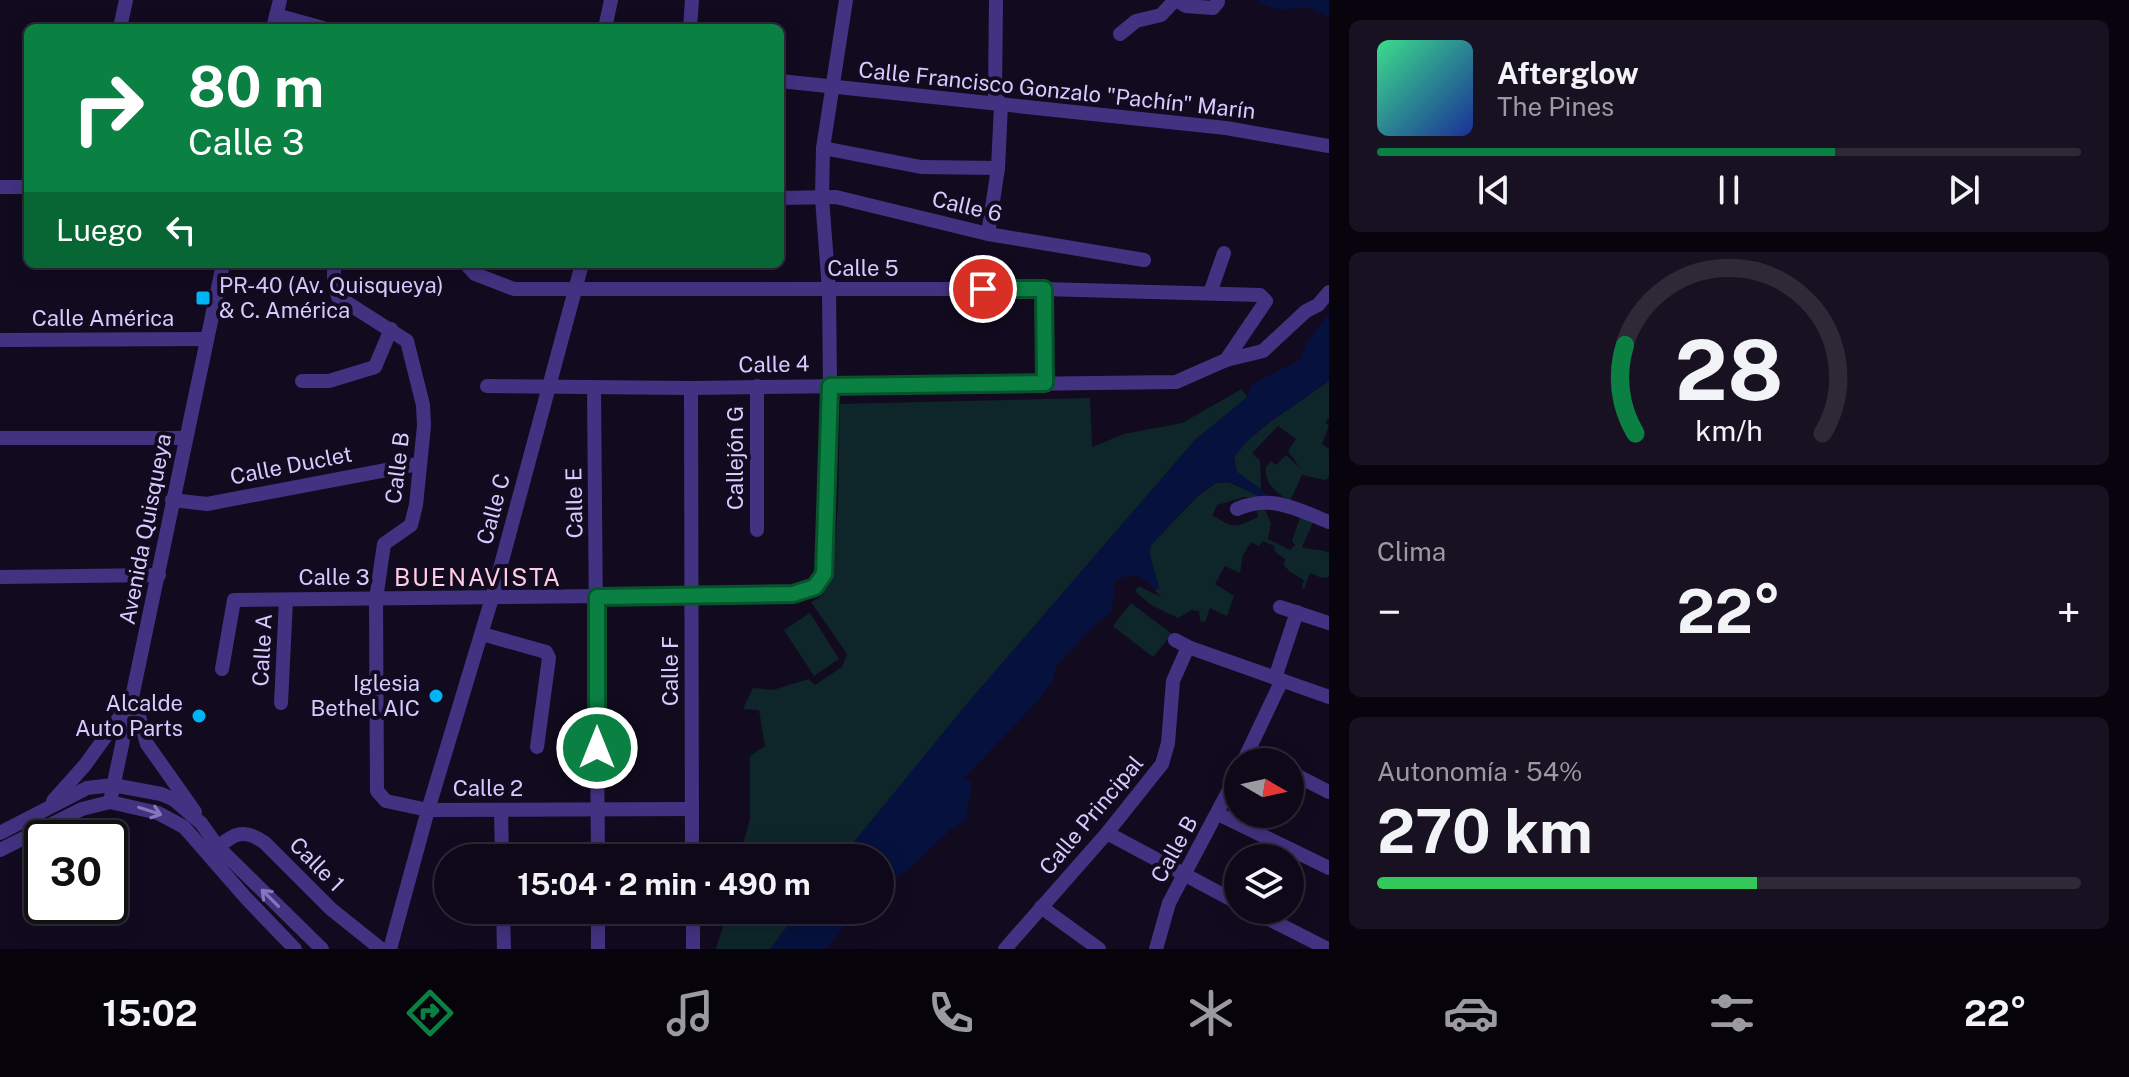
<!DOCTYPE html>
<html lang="es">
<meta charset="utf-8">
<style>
body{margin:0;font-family:"Public Sans",sans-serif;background:#171121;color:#f1f3f6;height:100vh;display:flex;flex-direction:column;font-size:30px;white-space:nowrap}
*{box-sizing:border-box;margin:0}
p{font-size:26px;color:#9b9aa2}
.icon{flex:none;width:44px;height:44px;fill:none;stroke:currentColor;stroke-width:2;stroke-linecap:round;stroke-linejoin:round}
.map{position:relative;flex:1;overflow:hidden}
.drawer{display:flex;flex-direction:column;gap:20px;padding:20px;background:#08040d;width:800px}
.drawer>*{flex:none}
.guide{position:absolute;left:24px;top:24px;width:760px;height:244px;border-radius:12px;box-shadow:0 4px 20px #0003,0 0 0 2px #2e2937;background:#0b8043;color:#fff;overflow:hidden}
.needle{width:52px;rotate:99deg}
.controls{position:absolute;left:1224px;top:748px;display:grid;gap:16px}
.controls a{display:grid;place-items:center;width:80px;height:80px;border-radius:50%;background:#0e0818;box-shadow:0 4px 20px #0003,0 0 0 2px #2e2937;font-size:40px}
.speed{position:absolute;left:24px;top:820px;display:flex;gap:16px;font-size:40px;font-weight:700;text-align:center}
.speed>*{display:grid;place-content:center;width:104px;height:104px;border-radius:50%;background:#0e0818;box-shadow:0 4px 20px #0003,0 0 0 2px #2e2937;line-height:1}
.speed .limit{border:4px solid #111;border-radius:12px;background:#fff;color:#111}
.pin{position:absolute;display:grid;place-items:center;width:68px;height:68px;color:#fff;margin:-34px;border:4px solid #fff;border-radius:50%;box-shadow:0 2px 8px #0007}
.me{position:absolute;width:88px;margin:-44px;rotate:0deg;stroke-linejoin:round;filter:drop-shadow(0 0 6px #0008)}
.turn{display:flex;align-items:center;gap:28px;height:168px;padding:0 32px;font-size:36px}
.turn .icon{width:104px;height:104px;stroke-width:2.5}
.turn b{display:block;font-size:56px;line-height:68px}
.then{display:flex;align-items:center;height:76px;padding:0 32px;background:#0003;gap:16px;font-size:30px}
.big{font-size:60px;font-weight:700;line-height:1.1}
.drawer .widget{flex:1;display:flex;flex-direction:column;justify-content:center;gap:12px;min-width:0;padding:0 28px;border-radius:12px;background:#171121}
.drawer .dial{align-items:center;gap:0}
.dial svg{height:208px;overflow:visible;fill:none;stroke:#2e2937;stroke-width:7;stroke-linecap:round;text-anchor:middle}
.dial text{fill:#f1f3f6;stroke:none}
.song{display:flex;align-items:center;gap:24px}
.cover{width:96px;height:96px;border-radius:12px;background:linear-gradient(135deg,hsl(150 70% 55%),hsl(230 70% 35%))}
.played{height:8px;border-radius:4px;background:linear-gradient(90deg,#0b8043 65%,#2e2937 65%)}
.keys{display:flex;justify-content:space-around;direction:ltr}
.heat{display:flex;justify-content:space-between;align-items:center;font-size:44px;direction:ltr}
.charge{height:12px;border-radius:6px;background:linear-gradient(90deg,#34c759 54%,#2e2937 0)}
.trip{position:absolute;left:434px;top:844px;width:460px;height:80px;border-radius:40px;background:#0e0818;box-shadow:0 4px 20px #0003,0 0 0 2px #2e2937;font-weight:700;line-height:80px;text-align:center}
.tab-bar{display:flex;height:128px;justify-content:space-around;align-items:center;background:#06030a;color:#9b9aa2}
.tab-bar .icon{width:56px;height:56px}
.tab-bar .on{color:#0b8043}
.tab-bar b{font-size:36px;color:#f1f3f6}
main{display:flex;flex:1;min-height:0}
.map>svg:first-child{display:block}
</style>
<main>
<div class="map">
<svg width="1329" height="949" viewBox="0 0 1329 949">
<rect width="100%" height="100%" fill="#120b20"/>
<g fill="#0e262a">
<path d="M1329 381V418L1325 423 1329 425 1322 444 1329 449V477L1325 480 1302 475 1290 501C1277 493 1264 484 1266 467L1271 461 1276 465 1286 455 1300 468 1288 451 1296 439 1278 426 1252 453 1260 461 1261 490 1237 472 1234 457 1247 441 1270 422Z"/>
<path d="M1242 389 1247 398 1195 440 973 697 841 858H739L750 819V756L765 746 759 710 743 709 753 688 773 690 809 679 815 685 842 667 847 654 811 602C814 600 818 599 821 596 842 574 838 439 840 404L1090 398 1092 447 1124 434 1182 423Z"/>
<path d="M1228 482 1262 497H1244L1217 505 1212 516C1217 517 1220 520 1224 522 1237 530 1246 522 1258 517L1256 505 1262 504 1271 523 1268 539 1290 550 1295 545 1292 541 1301 515 1314 520 1302 547C1312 551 1319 548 1329 553V577L1322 578 1310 573 1304 589 1302 588 1304 580 1289 571 1284 565 1285 559 1275 552 1274 546 1263 541 1259 546 1251 542 1243 555 1240 573 1225 566 1215 584 1234 596 1227 616 1210 608 1205 622 1200 621 1199 611 1192 610 1178 618 1151 605 1135 591 1139 586 1161 597 1155 590 1159 588 1149 552 1151 545 1197 497 1216 483Z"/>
<path d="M1131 603 1172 634 1153 657 1113 626Z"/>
<path d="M810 613 839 659 814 676 784 630Z"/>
<path d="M728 910H800L770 949H716Z"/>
</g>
<g fill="#06113e">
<path d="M1256 0H1329V18C1324 16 1318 10 1313 9 1290 4 1280 17 1256 0Z"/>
<path d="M1329 313V381L1270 422 1247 441 1234 457 1237 472 1275 500C1263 502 1248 489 1235 484 1230 482 1221 482 1216 483 1201 488 1164 532 1151 545L1149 552 1159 588 1155 590C1144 575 1127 570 1113 584L1115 592 1111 613 1096 624 1056 666 1053 681 1036 703 965 777 972 784 966 820 949 831 906 872 880 886V858H841L960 712 1195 440 1246 398 1252 384 1300 360 1306 344Z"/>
<path d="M800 910H856L827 949H770Z"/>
</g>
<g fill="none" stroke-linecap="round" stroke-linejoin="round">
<g stroke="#423382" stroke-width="14">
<path d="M1176 0 1186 6 1213 8 1218 2"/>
<path d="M276 15 323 28"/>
<path d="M120 28 126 0"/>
<path d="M273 28 280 0"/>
<path d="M605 28 611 0"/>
<path d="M690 28 692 0"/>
<path d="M1120 34 1136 21 1161 15 1175 0"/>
<path d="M780 81 1226 128 1329 146"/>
<path d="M823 148 921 167 998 168"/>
<path d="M0 187H28"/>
<path d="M780 198 836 197 988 234 1144 260"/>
<path d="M988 234 998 168 1001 105 995 95 996 0"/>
<path d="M334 264V281L338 297 407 341 423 405 424 426 416 505 411 525 384 544 376 599 377 791 386 801 428 810 692 809"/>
<path d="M466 264 475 274 514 289H1044L1260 295 1266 301 1226 360 1176 382 691 388 487 386"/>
<path d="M1044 289 1045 383"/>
<path d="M1210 293 1224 253"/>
<path d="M0 340 206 339"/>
<path d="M1226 360 1263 351 1306 311 1318 305 1329 292"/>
<path d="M302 381H329L375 367 391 329"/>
<path d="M757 386V530"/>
<path d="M594 388 598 858"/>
<path d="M691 388 692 858"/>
<path d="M0 438H186"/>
<path d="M172 500 207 504 418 464"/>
<path d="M1237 509C1271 494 1296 509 1329 522"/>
<path d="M0 577 159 575"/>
<path d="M1280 607 1329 623"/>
<path d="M482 634 546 652 549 658 537 747"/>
<path d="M1175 640 1188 647 1329 697"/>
<path d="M222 669 234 600 793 594 815 587 824 574 830 386 829 290 822 198 823 148 846 0"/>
<path d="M1275 678 1297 612"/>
<path d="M135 702 147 744 195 812"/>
<path d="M281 703 286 600"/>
<path d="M1249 751 1271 762"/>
<path d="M1243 762 1282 680"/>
<path d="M1290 772 1329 792"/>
<path d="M53 801 85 765 129 704"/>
<path d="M110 802 223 264"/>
<path d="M501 810 502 858"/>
<path d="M1218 814 1329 868"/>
<path d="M0 833 87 788 113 785 161 794 173 799 201 823 218 847 322 949"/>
<path d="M1107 833 1238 903"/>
<path d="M0 850 82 809 110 802 158 813 184 827 246 898 295 949"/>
<path d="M212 852C232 835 242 826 265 843L331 909 381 949"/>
<path d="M1041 907 1099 949"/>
<path d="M503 910 504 949"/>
<path d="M598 910V949"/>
<path d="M693 910V949"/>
<path d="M1251 910 1328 949"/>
<path d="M390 949 428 810 492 598 582 264"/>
<path d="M1005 949 1107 833 1162 764 1168 743 1173 681 1188 647"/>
<path d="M1156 949 1169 903 1238 773"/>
</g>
</g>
<defs><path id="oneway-shaft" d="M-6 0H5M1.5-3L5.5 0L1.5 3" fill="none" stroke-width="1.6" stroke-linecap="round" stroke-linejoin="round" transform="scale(2)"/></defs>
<g stroke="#8677ba">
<use href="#oneway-shaft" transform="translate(150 811) rotate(18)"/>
<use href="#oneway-shaft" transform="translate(270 898) rotate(-135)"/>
</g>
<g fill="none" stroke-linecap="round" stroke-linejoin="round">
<g stroke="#07532c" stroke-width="20">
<path id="route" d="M597 748V597L793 594 815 587 824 574 830 386 1045 383 1044 289H983"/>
</g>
<use href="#route" stroke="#0b8043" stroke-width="14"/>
</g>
<g fill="#00b5f5" stroke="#120b20" stroke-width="3">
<rect x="195" y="290" width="16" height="16" rx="4"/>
<circle cx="436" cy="696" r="8"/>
<circle cx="199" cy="716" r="8"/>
</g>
<g text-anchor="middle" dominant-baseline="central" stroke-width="8" stroke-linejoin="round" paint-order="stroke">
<g font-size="22" fill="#d8caff" stroke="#120b20">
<text transform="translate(1057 90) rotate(6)">Calle Francisco Gonzalo "Pachín" Marín</text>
<text transform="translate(967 206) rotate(13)">Calle 6</text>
<text x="863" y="268">Calle 5</text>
<text x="103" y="318">Calle América</text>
<text transform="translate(774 364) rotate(-1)">Calle 4</text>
<text transform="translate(735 458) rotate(-90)">Callejón G</text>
<text transform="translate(291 465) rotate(-11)">Calle Duclet</text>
<text transform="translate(397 468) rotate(-83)">Calle B</text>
<text transform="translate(574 503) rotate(-91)">Calle E</text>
<text transform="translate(493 509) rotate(-75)">Calle C</text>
<text transform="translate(145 529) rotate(-79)">Avenida Quisqueya</text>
<text x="334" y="577">Calle 3</text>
<text transform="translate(262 650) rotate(-87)">Calle A</text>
<text transform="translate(670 671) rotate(-90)">Calle F</text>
<text x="488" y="788">Calle 2</text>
<text transform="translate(1091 815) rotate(-50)">Calle Principal</text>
<text transform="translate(1174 849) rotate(-61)">Calle B</text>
<text transform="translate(317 864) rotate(45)">Calle 1</text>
</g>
<g font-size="22" fill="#d8caff" stroke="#120b20" text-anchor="end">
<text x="219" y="285" text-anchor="start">PR-40 (Av. Quisqueya)<tspan x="219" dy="25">&amp; C. América</tspan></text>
<text x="420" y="683">Iglesia<tspan x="420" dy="25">Bethel AIC</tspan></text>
<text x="183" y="703">Alcalde<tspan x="183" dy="25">Auto Parts</tspan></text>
</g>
<g font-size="24" letter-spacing="2" fill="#ffcce4" stroke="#120b20">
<text x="478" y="577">BUENAVISTA</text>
</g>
</g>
</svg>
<div class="controls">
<a><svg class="needle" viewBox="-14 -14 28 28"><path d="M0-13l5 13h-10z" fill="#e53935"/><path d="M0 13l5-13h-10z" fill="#9b9aa2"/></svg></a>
<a><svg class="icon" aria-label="layers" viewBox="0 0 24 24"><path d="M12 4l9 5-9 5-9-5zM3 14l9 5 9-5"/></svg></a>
</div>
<div class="speed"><div class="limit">30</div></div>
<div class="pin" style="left:983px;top:289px;background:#d93025"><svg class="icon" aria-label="arrive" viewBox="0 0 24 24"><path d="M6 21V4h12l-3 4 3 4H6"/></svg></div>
<svg class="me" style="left:597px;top:748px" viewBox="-20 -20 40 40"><circle r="17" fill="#0b8043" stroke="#fff" stroke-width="3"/><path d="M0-11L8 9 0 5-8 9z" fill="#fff"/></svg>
<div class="trip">15:04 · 2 min · 490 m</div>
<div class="guide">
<div class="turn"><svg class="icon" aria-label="right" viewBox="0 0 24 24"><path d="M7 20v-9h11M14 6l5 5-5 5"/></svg><div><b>80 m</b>Calle 3</div></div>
<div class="then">Luego<svg class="icon" aria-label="left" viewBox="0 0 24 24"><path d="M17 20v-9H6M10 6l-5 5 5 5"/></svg></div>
</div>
</div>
<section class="drawer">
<div class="widget">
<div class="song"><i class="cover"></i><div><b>Afterglow</b><p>The Pines</p></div></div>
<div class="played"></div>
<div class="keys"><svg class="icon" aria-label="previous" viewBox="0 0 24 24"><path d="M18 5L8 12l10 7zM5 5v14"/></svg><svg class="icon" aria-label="pause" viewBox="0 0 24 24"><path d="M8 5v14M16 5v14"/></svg><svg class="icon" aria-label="next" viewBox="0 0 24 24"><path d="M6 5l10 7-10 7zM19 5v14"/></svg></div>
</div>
<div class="widget dial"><svg viewBox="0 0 100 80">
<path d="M14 69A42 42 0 1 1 86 69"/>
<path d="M14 69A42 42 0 0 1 10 35" stroke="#0b8043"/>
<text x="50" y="56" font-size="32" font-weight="700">28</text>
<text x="50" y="72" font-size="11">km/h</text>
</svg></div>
<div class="widget"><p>Clima</p>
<div class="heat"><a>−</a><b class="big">22°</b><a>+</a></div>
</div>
<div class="widget"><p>Autonomía · 54%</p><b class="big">270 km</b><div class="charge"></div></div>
</section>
</main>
<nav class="tab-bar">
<b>15:02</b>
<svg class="icon on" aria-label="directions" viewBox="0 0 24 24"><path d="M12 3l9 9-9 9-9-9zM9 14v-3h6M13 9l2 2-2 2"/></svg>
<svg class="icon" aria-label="music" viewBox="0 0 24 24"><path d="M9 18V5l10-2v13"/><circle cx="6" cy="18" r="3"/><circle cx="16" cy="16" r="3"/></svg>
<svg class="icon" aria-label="phone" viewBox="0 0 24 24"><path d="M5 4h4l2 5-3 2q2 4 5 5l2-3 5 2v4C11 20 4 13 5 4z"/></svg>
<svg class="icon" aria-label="climate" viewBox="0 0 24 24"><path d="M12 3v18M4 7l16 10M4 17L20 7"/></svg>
<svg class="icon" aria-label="car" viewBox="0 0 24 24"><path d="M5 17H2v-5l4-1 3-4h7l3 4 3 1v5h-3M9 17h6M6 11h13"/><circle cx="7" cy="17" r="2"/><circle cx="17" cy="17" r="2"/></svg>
<svg class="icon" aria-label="filters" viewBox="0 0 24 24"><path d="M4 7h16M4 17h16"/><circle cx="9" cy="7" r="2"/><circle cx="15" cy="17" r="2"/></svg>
<b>22°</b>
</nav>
